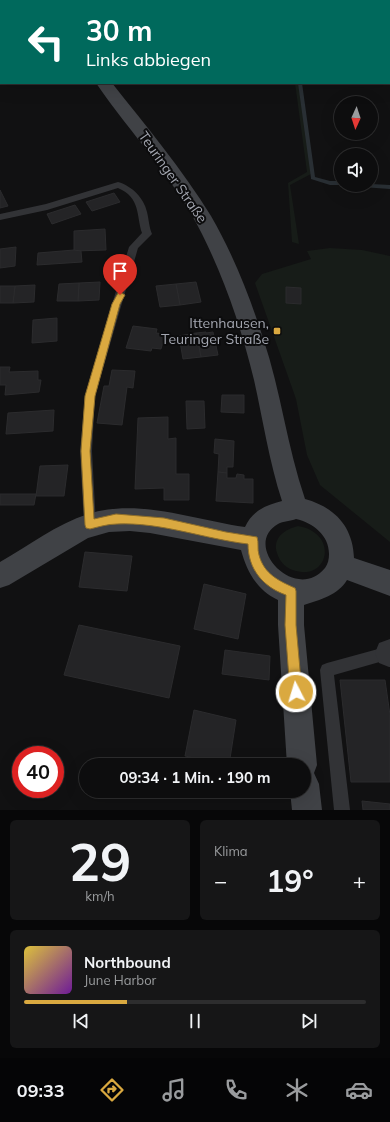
<!DOCTYPE html>
<html lang="de">
<meta charset="utf-8">
<style>
body{margin:0;font-family:Mulish,sans-serif;background:#161617;color:#f1f3f6;height:100vh;display:flex;flex-direction:column;font-size:15px;white-space:nowrap}
*{box-sizing:border-box;margin:0}
p{font-size:13px;color:#9a9c9e}
.icon{flex:none;width:22px;height:22px;fill:none;stroke:currentColor;stroke-width:2;stroke-linecap:round;stroke-linejoin:round}
.map{position:relative;height:810px;overflow:hidden}
.drawer{display:flex;flex-direction:column;gap:10px;padding:10px;background:#070708;flex:1}
.drawer>*{flex:none}
.banner{position:absolute;left:0px;top:0px;width:390px;height:84px;box-shadow:0 4px 16px #0002,0 0 0 1px #2d2d2e;background:#00695c;color:#fff;overflow:hidden}
.needle{width:26px;rotate:183deg}
.controls{position:absolute;left:334px;top:96px;display:grid;gap:8px}
.controls a{display:grid;place-items:center;width:44px;height:44px;border-radius:50%;background:#0d0d0e;box-shadow:0 4px 16px #0002,0 0 0 1px #2d2d2e;font-size:20px}
.speed{position:absolute;left:12px;top:746px;display:flex;gap:8px;font-size:20px;font-weight:700;text-align:center}
.speed>*{display:grid;place-content:center;width:52px;height:52px;border-radius:50%;background:#0d0d0e;box-shadow:0 4px 16px #0002,0 0 0 1px #2d2d2e;line-height:1}
.speed .limit{border:6px solid #d22;background:#fff;color:#111}
.pin{position:absolute;display:grid;place-items:center;width:34px;height:34px;color:#fff;margin:-41px -17px;border-radius:50% 50% 50% 0;rotate:-45deg;box-shadow:0 0 4px #0007}
.pin .icon{rotate:45deg}
.me{position:absolute;width:44px;margin:-22px;rotate:355deg;stroke-linejoin:round;filter:drop-shadow(0 0 3px #0008)}
.turn{display:flex;align-items:center;gap:14px;height:84px;padding:0 20px;font-size:18px}
.turn .icon{width:52px;height:52px;stroke-width:2.5}
.turn b{display:block;font-size:28px;line-height:34px}
.big{font-size:30px;font-weight:700;line-height:1.1}
.drawer .widget{flex:1;display:flex;flex-direction:column;justify-content:center;gap:6px;min-width:0;padding:0 14px;border-radius:6px;background:#161617}
.drawer .dial{align-items:center;gap:0}
.dial b{font-size:52px;line-height:1}
.song{display:flex;align-items:center;gap:12px}
.cover{width:48px;height:48px;border-radius:6px;background:linear-gradient(135deg,hsl(50 70% 55%),hsl(280 70% 35%))}
.played{height:4px;border-radius:2px;background:linear-gradient(90deg,#daa940 30%,#2d2d2e 30%)}
.keys{display:flex;justify-content:space-around;direction:ltr}
.heat{display:flex;justify-content:space-between;align-items:center;font-size:22px;direction:ltr}
.drawer .tiles{flex:1;display:grid;gap:10px;grid-template-columns:1fr 1fr}
.widget:last-child{grid-column:span 2}
.trip{position:absolute;left:79px;top:758px;width:232px;height:40px;border-radius:20px;background:#0d0d0e;box-shadow:0 4px 16px #0002,0 0 0 1px #2d2d2e;font-weight:700;line-height:40px;text-align:center}
.tab-bar{display:flex;height:64px;justify-content:space-around;align-items:center;background:#050506;color:#9a9c9e}
.tab-bar .icon{width:28px;height:28px}
.tab-bar .current{color:#daa940}
.tab-bar b{font-size:18px;color:#f1f3f6}
.map>svg:first-child{display:block}
</style>
<div class="map">
<svg width="390" height="810" viewBox="0 0 390 810">
<rect width="100%" height="100%" fill="#111112"/>
<g fill="#171c18">
<path d="M295 83H301L311 174 290 185 299 244 292 242 288 183 307 172Z"/>
<path d="M330 248 362 250 390 256V542L320 485 307 455 296 399 255 283 262 274 311 259 307 251Z"/>
<path d="M298 526C339 533 329 580 296 571 287 569 280 563 277 553 272 538 285 529 298 526Z"/>
</g>
<g fill="none" stroke-linecap="round" stroke-linejoin="round">
<g fill="#292f34" fill-rule="evenodd">
<rect x="287" y="0" width="4" height="1"/>
<path d="M298 83H302L315 177 330 181H341V185H330L311 179V178Z"/>
<path d="M371 184 390 185V189L362 187 360 185H371Z"/>
</g>
</g>
<g fill="#242426" stroke="#2b2b2d">
<path d="M0 190 8 206 0 208Z"/>
<path d="M114 193 120 202 92 211 86 202Z"/>
<path d="M75 205 81 214 52 224 47 214Z"/>
<path d="M105 229 106 250 74 251V231Z"/>
<path d="M16 247 15 266 0 268V249Z"/>
<path d="M74 250 81 251 82 262 37 265 38 253Z"/>
<path d="M100 282 99 300 78 301 79 283Z"/>
<path d="M196 282 201 302 180 305 176 284Z"/>
<path d="M79 283 78 301H57L59 284Z"/>
<path d="M176 284 180 305 160 307 156 286Z"/>
<path d="M35 285 34 302 13 303 15 286Z"/>
<path d="M0 286H15L13 303H0Z"/>
<path d="M286 287 301 288V304L286 303Z"/>
<path d="M57 318V341L32 343 33 320Z"/>
<path d="M133 326 157 329 156 333 165 334 161 349 152 348 151 351 126 348Z"/>
<path d="M206 332V333L213 332 218 355 201 357 196 333Z"/>
<path d="M196 333 201 357 183 359 179 336Z"/>
<path d="M0 367H10L9 372 38 371V380H41L39 392 5 395 6 385H0Z"/>
<path d="M112 370 135 371 133 388 127 387 122 425 97 423 104 386H109Z"/>
<path d="M222 395H244V413L221 412Z"/>
<path d="M186 401H204L205 428 187 429Z"/>
<path d="M54 410 53 431 6 434 8 413Z"/>
<path d="M168 417V439L176 438V474H189V500H164V488L135 489 138 418Z"/>
<path d="M215 439 234 441 233 467H227V473L218 472 219 454 214 453Z"/>
<path d="M68 465 64 496H36L40 466Z"/>
<path d="M218 472 227 473V478H236L237 474 244 475V479H253V503L216 501Z"/>
<path d="M0 494H36L34 505H0Z"/>
<path d="M85 552 132 556 127 591 79 587Z"/>
<path d="M204 584 246 594 238 639 194 629Z"/>
<path d="M79 625 180 646 169 698 64 675Z"/>
<path d="M225 650 270 656 269 680 222 674Z"/>
<path d="M340 680H385L390 715V782H351Z"/>
<path d="M194 710 236 720 229 765 185 756Z"/>
<path d="M362 801 390 804V810H363Z"/>
</g>
<g fill="none" stroke-linecap="round" stroke-linejoin="round">
<g fill="#323336" fill-rule="evenodd">
<path d="M118 182C132 186 144 198 147 212 149 220 149 227 152 234L138 248 95 396 92 451 96 525 94 529 90 531 86 529 84 525 80 451 85 396 129 247 142 233C136 215 141 198 118 188L47 210 0 220V214L46 204Z"/>
<path d="M389 646 390 659 334 675 350 810H334L320 670 322 665 327 663Z"/>
</g>
<path fill="#323336" fill-rule="evenodd" d="M390 639V667H389L379 663 375 653 379 643Z"/>
<g fill="#404246" fill-rule="evenodd">
<rect x="41" y="0" width="14" height="1"/>
<path d="M96 83H112C146 126 182 169 211 216 233 254 250 297 263 338 281 391 287 447 305 499 334 507 353 526 354 558L390 570V596L347 580C338 595 320 600 304 605V625L317 765 314 773 319 784 322 810H292L290 791H304V765H287L278 625V600C257 590 247 572 241 550L150 533 130 531 109 532 88 538 9 585 0 588V562C28 546 57 524 88 514 139 498 194 520 245 527 252 511 266 505 282 501 269 461 263 420 254 380 242 330 225 280 202 234 175 179 131 134 96 83ZM296 519C313 523 329 535 329 554 329 559 328 564 325 568 295 604 241 545 278 524 283 521 291 521 296 519Z"/>
</g>
</g>
<path fill="#daa940" stroke="#8e6e2a" d="M120 292 125 295 120 304 95 396 90 451 94 519 116 514 164 518 226 532 257 537C259 543 257 549 259 555 264 574 279 581 295 588L296 591V625L302 692 300 696 296 698 292 696 290 692 285 625 286 595C263 587 248 569 248 544 205 539 161 522 117 524 108 524 98 527 90 529L86 528 85 525 81 451 85 396 112 304 118 293Z"/>
<rect fill="#daa940" stroke="#0c0c0d" stroke-width="1.5" x="273" y="327" width="8" height="8" rx="2"/>
<g text-anchor="middle" dominant-baseline="central" stroke-width="4" stroke-linejoin="round" paint-order="stroke">
<g font-size="14" fill="#a4a7b1" stroke="#0c0c0d">
<text transform="translate(173 177) rotate(55)">Teuringer Straße</text>
</g>
<g font-size="14" fill="#a4a7b1" stroke="#0c0c0d" text-anchor="end">
<text x="269" y="323">Ittenhausen,<tspan x="269" dy="16">Teuringer Straße</tspan></text>
</g>
</g>
</svg>
<div class="controls">
<a><svg class="needle" viewBox="-14 -14 28 28"><path d="M0-13l5 13h-10z" fill="#e53935"/><path d="M0 13l5-13h-10z" fill="#9a9c9e"/></svg></a>
<a><svg class="icon" aria-label="sound" viewBox="0 0 24 24"><path d="M4 9h4l5-4v14l-5-4H4zM17 9q2 3 0 6"/></svg></a>
</div>
<div class="speed"><div class="limit">40</div></div>
<div class="pin" style="left:120px;top:295px;background:#d93025"><svg class="icon" aria-label="arrive" viewBox="0 0 24 24"><path d="M6 21V4h12l-3 4 3 4H6"/></svg></div>
<svg class="me" style="left:296px;top:692px" viewBox="-20 -20 40 40"><circle r="17" fill="#daa940" stroke="#fff" stroke-width="3"/><path d="M0-11L8 9 0 5-8 9z" fill="#fff"/></svg>
<div class="trip">09:34 · 1 Min. · 190 m</div>
<div class="banner">
<div class="turn"><svg class="icon" aria-label="left" viewBox="0 0 24 24"><path d="M17 20v-9H6M10 6l-5 5 5 5"/></svg><div><b>30 m</b>Links abbiegen</div></div>
</div>
</div>
<section class="drawer">
<div class="tiles">
<div class="widget dial"><b>29</b><p>km/h</p></div>
<div class="widget"><p>Klima</p>
<div class="heat"><a>−</a><b class="big">19°</b><a>+</a></div>
</div>
<div class="widget">
<div class="song"><i class="cover"></i><div><b>Northbound</b><p>June Harbor</p></div></div>
<div class="played"></div>
<div class="keys"><svg class="icon" aria-label="previous" viewBox="0 0 24 24"><path d="M18 5L8 12l10 7zM5 5v14"/></svg><svg class="icon" aria-label="pause" viewBox="0 0 24 24"><path d="M8 5v14M16 5v14"/></svg><svg class="icon" aria-label="next" viewBox="0 0 24 24"><path d="M6 5l10 7-10 7zM19 5v14"/></svg></div>
</div>
</div>
</section>
<nav class="tab-bar">
<b>09:33</b>
<svg class="icon current" aria-label="directions" viewBox="0 0 24 24"><path d="M12 3l9 9-9 9-9-9zM9 14v-3h6M13 9l2 2-2 2"/></svg>
<svg class="icon" aria-label="music" viewBox="0 0 24 24"><path d="M9 18V5l10-2v13"/><circle cx="6" cy="18" r="3"/><circle cx="16" cy="16" r="3"/></svg>
<svg class="icon" aria-label="phone" viewBox="0 0 24 24"><path d="M5 4h4l2 5-3 2q2 4 5 5l2-3 5 2v4C11 20 4 13 5 4z"/></svg>
<svg class="icon" aria-label="climate" viewBox="0 0 24 24"><path d="M12 3v18M4 7l16 10M4 17L20 7"/></svg>
<svg class="icon" aria-label="car" viewBox="0 0 24 24"><path d="M5 17H2v-5l4-1 3-4h7l3 4 3 1v5h-3M9 17h6M6 11h13"/><circle cx="7" cy="17" r="2"/><circle cx="17" cy="17" r="2"/></svg>
</nav>
